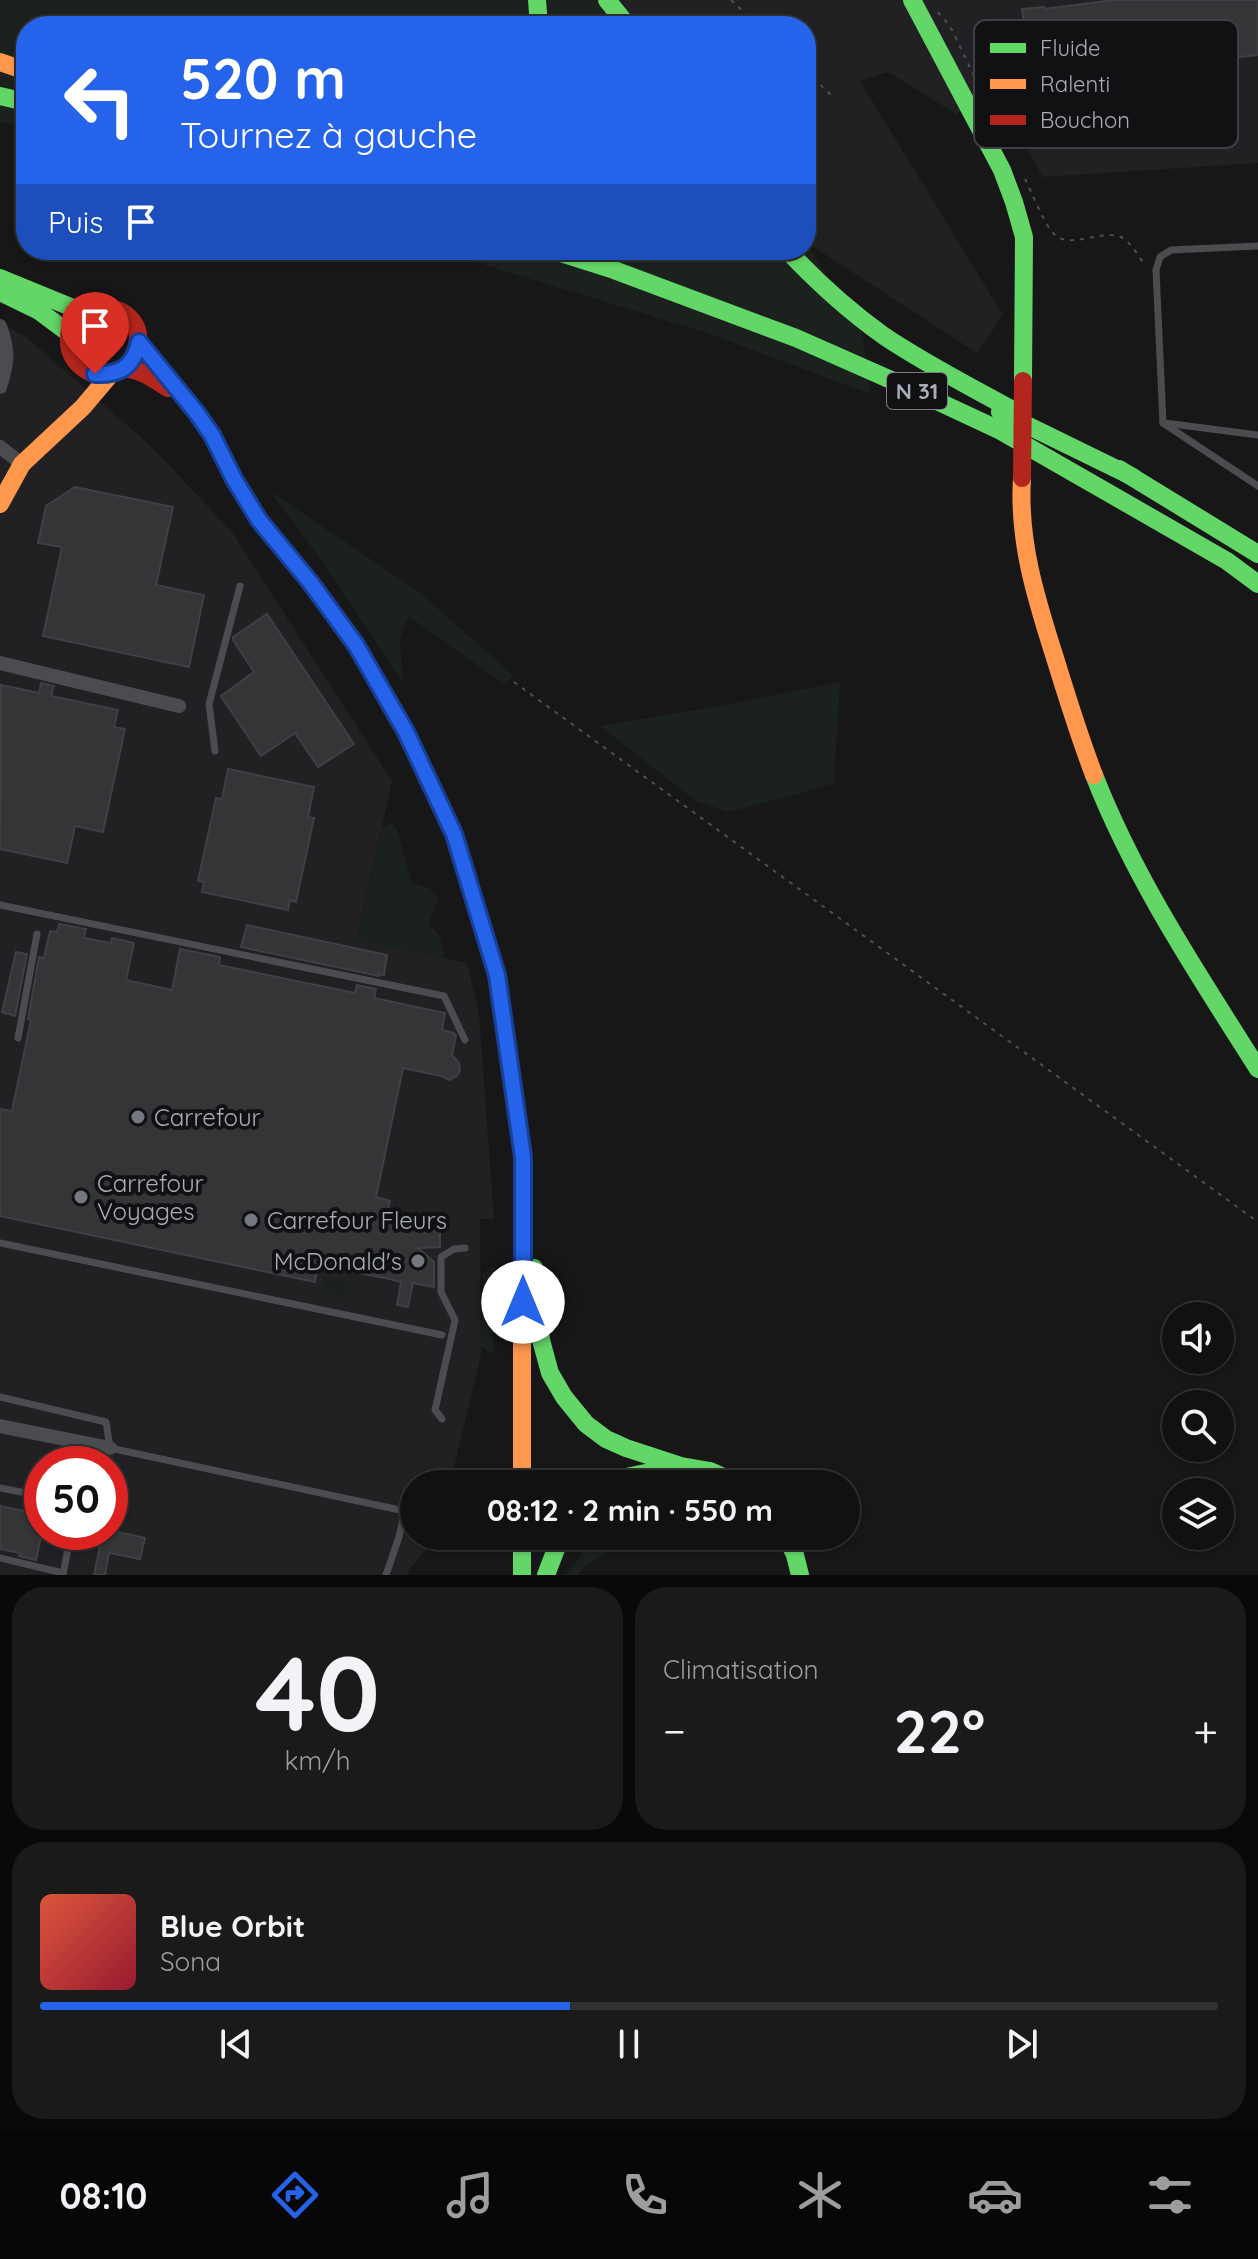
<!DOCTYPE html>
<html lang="fr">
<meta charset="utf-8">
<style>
body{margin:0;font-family:Quicksand,sans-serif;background:#1a1a1a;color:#f1f3f6;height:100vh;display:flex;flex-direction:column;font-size:30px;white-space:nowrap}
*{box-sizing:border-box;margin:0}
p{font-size:26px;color:#9c9d9f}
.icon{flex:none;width:44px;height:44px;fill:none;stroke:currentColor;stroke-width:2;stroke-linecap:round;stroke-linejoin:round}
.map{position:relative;height:1575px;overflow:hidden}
.panel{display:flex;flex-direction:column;gap:12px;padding:12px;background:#090909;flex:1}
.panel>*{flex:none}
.banner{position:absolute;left:16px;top:16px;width:800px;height:244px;border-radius:32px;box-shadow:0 2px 6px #0004,0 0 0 2px #303131;background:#2563eb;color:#fff;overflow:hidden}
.controls{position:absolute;left:1162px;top:1302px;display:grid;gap:16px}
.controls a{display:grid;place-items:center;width:72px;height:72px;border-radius:50%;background:#111;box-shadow:0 2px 6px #0004,0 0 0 2px #303131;font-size:40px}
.speed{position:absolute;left:24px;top:1446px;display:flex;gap:16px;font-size:40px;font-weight:700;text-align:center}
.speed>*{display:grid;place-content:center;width:104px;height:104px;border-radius:50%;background:#111;box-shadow:0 2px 6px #0004,0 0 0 2px #303131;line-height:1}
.speed .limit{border:12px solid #d22;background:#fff;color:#111}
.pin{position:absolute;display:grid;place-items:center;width:68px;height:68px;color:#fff;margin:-82px -34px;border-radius:50% 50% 50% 0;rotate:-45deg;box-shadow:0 0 8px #0007}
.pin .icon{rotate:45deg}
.me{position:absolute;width:88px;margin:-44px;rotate:0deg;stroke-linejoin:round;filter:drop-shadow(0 0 6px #0008)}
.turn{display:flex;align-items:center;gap:28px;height:168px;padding:0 32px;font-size:36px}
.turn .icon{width:104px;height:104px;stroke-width:2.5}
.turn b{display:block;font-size:56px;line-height:68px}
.then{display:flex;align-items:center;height:76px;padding:0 32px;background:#0003;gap:16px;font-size:30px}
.big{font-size:60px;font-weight:700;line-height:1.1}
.panel .card{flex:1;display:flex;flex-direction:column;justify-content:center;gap:12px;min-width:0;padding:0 28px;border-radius:32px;background:#1a1a1a}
.panel .dial{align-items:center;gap:0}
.dial b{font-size:104px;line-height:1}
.song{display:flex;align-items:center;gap:24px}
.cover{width:96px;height:96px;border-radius:12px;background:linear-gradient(135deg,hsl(10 70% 55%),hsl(350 70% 35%))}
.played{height:8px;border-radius:4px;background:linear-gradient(90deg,#2563eb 45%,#303131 45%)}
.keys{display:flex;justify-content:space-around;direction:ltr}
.heat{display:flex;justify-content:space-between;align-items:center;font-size:44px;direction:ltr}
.panel .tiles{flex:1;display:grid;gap:12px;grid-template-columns:1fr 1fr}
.card:last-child{grid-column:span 2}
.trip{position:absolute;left:400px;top:1470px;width:460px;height:80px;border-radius:40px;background:#111;box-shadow:0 2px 6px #0004,0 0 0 2px #303131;font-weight:700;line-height:80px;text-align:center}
.menu{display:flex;height:128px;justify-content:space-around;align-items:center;background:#070707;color:#9c9d9f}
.menu .icon{width:56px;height:56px}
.menu .current{color:#2563eb}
.menu b{font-size:36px;color:#f1f3f6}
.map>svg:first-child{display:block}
</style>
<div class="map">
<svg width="1258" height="1575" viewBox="0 0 1258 1575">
<rect width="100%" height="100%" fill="#171717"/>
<g fill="#212124" fill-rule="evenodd">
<path d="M621 0H1258V163L1043 177 996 95 956 114 888 72 860 81 1003 315 977 353 806 242V26H641Z"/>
<path d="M0 322 26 337 152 447 232 532 392 781 357 939 467 963 479 1013 494 1219H480L481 1355 450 1484H414V1536L438 1537 410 1568 408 1575H0ZM42 1464H110V1532H42Z"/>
</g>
<g fill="#1b211c">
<path d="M0 0H621L641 26H26V129L0 122Z"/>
<path d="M806 242 862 332 870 394 707 333 436 250H806Z"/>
<path d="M270 491 419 592 513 675 505 685 408 616 400 638 403 683 326 567Z"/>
<path d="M840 682 834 784 729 812 696 801 600 726 740 702Z"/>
<path d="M392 824 397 830 412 883 429 888 438 896 429 924 440 936 445 959 357 940 382 827Z"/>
<path d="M491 1267 499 1269 495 1296 501 1307 492 1324 494 1349 490 1352 481 1347 483 1274Z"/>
<path d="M324 1277 352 1283 349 1297 322 1292Z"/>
<path d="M582 1536H615C608 1565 591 1554 578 1575H565L582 1555 580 1549Z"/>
</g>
<g fill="#343537" stroke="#3f4043" stroke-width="2">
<path d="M1114 0H1258V55L1052 77V80L1031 82 1022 9 1044 7V9Z"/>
<path d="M75 487 173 507 156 585 204 595 189 667 43 636 62 547 38 543 46 506Z"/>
<path d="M267 614 354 744 318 767 295 733 261 756 221 696 254 672 233 640V637Z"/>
<path d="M41 683 54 686 51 696 118 710 114 727 125 729 103 832 75 826 67 863 0 849 1 685 39 693Z"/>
<path d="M228 769 314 787 308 817 314 818 296 902 290 900 288 910 202 892 204 882 198 881 216 798 222 799Z"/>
<path d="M59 924 86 929 84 938 111 943 112 938 134 943 126 980 172 990 180 949 220 957 219 965 355 993 357 985 376 989 374 998 445 1013 442 1030 454 1033 456 1036 452 1055 459 1063 460 1071 457 1076 449 1080 441 1076 403 1068 376 1197 390 1201 385 1221 440 1232V1247L418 1248 434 1262V1287L413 1283 408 1307 397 1305 401 1282 390 1279 318 1265 315 1282 0 1216V1109L12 1111 31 1020 28 1019 39 957 44 958 50 931 57 932Z"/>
<path d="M247 925 387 955 384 975 379 974V976L241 947Z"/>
<path d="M16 952 27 954 15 1016 2 1012Z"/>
<path d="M0 1506 42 1515V1532L36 1560 19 1556 20 1553 0 1549Z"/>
<path d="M110 1522 114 1523 113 1531 145 1538 140 1559 109 1553 105 1575H94L103 1532H110Z"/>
</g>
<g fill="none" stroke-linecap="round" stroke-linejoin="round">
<g stroke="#4d4e52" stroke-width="2" stroke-dasharray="4 6" stroke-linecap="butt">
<path d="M731 0 759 26"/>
<path d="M938 12 950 26 988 105"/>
<path d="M806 71 832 96"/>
<path d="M1025 179C1031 191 1045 226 1054 234 1070 250 1101 229 1121 237 1131 242 1139 257 1145 265"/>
<path d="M514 682 1258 1222"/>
</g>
<g stroke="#4b4c50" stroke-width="7">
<path d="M1163 423 1156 270 1160 257 1171 250 1258 246"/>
<path d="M1163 423 1258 486"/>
<path d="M1165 423 1258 435"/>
<path d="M215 751 209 704 240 586"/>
<path d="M0 905 444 996 465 1040"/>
<path d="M18 1038 37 934"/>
<path d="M0 1243 442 1335"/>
<path d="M0 1397 106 1422 110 1448 414 1513"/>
<path d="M442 1419 435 1410 455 1320 441 1292V1257L454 1249 465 1248"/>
<path d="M0 1488 42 1496"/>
<path d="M0 1558 63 1573"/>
<path d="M63 1575 71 1532"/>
<path d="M386 1575 399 1537 405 1511"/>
</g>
<g stroke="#4b4c50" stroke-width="14">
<path d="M0 326C9 351 8 362 0 387"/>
<path d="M0 447 22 464"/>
<path d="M0 663 179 706"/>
<path d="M0 1426 110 1448"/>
</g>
<g stroke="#63d668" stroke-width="18">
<path d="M537 0 539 26"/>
<path d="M607 0 628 26"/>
<path d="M912 0 1002 170 1014 202 1024 237 1023 381"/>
<path d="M0 96 26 102"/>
<path d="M551 250 614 270 796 338 907 387 999 430 1227 561 1258 584"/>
<path d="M787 250C817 282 849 311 884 336 927 365 973 388 1018 413"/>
<path d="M0 278 83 312"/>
<path d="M0 292 39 311 70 334"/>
<path d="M139 342 196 412 212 435 234 479 259 520 310 582 356 645 406 732 454 834 497 975 522 1150"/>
<path d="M1000 412 1133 477"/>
<path d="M1119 469 1258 554"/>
<path d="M1094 775C1135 880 1198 974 1258 1069"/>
<path d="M534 1268 541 1340 550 1373 564 1397 586 1424 606 1439 626 1448 681 1466 710 1471 739 1484"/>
<path d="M610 1484 621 1478 675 1467"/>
<path d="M522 1536V1575"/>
<path d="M786 1536 795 1555 800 1575"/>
<path d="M546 1575 561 1536"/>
</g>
<g stroke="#ff974d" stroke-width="18">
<path d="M0 62 26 71"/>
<path d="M1022 478C1018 542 1036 598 1055 658 1067 697 1079 736 1094 775"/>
<path d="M0 504 22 464 83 407 110 375"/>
<path d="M522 1484V1150"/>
</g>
<path stroke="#b3261e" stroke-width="18" d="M123 369C127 365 132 360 134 354 158 304 67 285 69 341 69 351 74 361 83 368 105 383 112 367 129 369 144 371 156 381 168 388"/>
<path stroke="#b3261e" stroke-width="18" d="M1022 478 1023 381"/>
</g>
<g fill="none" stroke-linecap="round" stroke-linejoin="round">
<g stroke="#184099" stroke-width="20">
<path id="route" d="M95 374C119 375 133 368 139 342L196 412 212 435 234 479 259 520 310 582 356 645 406 732 454 834 497 975 523 1157V1302"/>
</g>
<use href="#route" stroke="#2563eb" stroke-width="14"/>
</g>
<g fill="#757880" stroke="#111113" stroke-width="3">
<circle cx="138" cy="1117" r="8"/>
<circle cx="81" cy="1197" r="8"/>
<circle cx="251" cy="1220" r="8"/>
<circle cx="418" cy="1261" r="8"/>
</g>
<g text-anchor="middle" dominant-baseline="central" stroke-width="8" stroke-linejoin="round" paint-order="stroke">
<rect fill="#111113" stroke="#7b7e86" stroke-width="2" x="887" y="373" width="60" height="36" rx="6"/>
<g font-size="22" font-weight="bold" fill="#a8adb8">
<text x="917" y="391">N 31</text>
</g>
<g font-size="24" fill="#a8adb8" stroke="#111113" text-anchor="start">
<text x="154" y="1117">Carrefour</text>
<text x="97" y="1183">Carrefour<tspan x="97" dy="28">Voyages</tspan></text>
<text x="267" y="1220">Carrefour Fleurs</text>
<text x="402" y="1261" text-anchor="end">McDonald's</text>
</g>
</g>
<rect x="974" y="20" width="264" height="128" rx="12" fill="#111113" stroke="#3e4045" stroke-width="2"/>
<rect x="990" y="43" width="36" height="10" fill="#63d668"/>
<rect x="990" y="79" width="36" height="10" fill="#ff974d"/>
<rect x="990" y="115" width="36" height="10" fill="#b3261e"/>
<g font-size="22" fill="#a8adb8">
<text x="1040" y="56">Fluide</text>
<text x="1040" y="92">Ralenti</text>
<text x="1040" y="128">Bouchon</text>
</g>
</svg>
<div class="controls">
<a><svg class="icon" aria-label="sound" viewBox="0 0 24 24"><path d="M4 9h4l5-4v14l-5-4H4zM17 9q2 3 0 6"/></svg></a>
<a><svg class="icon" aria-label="search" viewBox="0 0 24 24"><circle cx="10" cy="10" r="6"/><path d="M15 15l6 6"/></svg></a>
<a><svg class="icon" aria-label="layers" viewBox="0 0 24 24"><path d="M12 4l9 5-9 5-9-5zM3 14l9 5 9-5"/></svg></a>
</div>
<div class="speed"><div class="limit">50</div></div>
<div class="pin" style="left:95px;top:374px;background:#d93025"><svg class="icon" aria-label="arrive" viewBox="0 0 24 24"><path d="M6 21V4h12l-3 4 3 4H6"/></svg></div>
<svg class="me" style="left:523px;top:1302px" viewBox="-20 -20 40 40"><circle r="19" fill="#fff"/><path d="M0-13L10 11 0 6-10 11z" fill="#2563eb"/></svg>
<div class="trip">08:12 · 2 min · 550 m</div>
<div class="banner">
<div class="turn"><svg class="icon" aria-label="left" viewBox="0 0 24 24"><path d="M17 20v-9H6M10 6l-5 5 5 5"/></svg><div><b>520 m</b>Tournez à gauche</div></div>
<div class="then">Puis<svg class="icon" aria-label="arrive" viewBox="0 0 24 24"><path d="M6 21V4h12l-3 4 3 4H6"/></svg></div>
</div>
</div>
<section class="panel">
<div class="tiles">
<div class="card dial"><b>40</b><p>km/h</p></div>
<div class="card"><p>Climatisation</p>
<div class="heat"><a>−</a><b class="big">22°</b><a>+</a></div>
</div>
<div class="card">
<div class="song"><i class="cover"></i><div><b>Blue Orbit</b><p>Sona</p></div></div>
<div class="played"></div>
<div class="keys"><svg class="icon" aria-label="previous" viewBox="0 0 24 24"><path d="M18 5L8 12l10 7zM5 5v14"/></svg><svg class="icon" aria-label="pause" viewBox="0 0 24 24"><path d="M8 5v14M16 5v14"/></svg><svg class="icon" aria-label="next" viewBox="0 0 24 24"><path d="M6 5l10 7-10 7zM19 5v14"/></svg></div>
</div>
</div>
</section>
<nav class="menu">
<b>08:10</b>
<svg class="icon current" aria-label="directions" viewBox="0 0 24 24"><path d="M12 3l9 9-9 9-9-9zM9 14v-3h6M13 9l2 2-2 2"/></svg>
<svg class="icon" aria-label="music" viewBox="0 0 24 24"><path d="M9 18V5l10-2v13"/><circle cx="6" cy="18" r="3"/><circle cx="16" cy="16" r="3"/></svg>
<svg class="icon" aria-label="phone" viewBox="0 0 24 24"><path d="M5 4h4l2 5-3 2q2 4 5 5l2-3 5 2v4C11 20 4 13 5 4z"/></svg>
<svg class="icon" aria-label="climate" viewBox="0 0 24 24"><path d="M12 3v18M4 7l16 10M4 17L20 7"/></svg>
<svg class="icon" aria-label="car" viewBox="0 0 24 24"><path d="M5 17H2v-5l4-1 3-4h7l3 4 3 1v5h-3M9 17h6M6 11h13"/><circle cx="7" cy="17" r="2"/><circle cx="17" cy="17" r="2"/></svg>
<svg class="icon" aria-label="filters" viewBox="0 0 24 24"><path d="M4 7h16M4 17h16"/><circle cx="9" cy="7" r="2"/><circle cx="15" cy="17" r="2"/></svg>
</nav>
